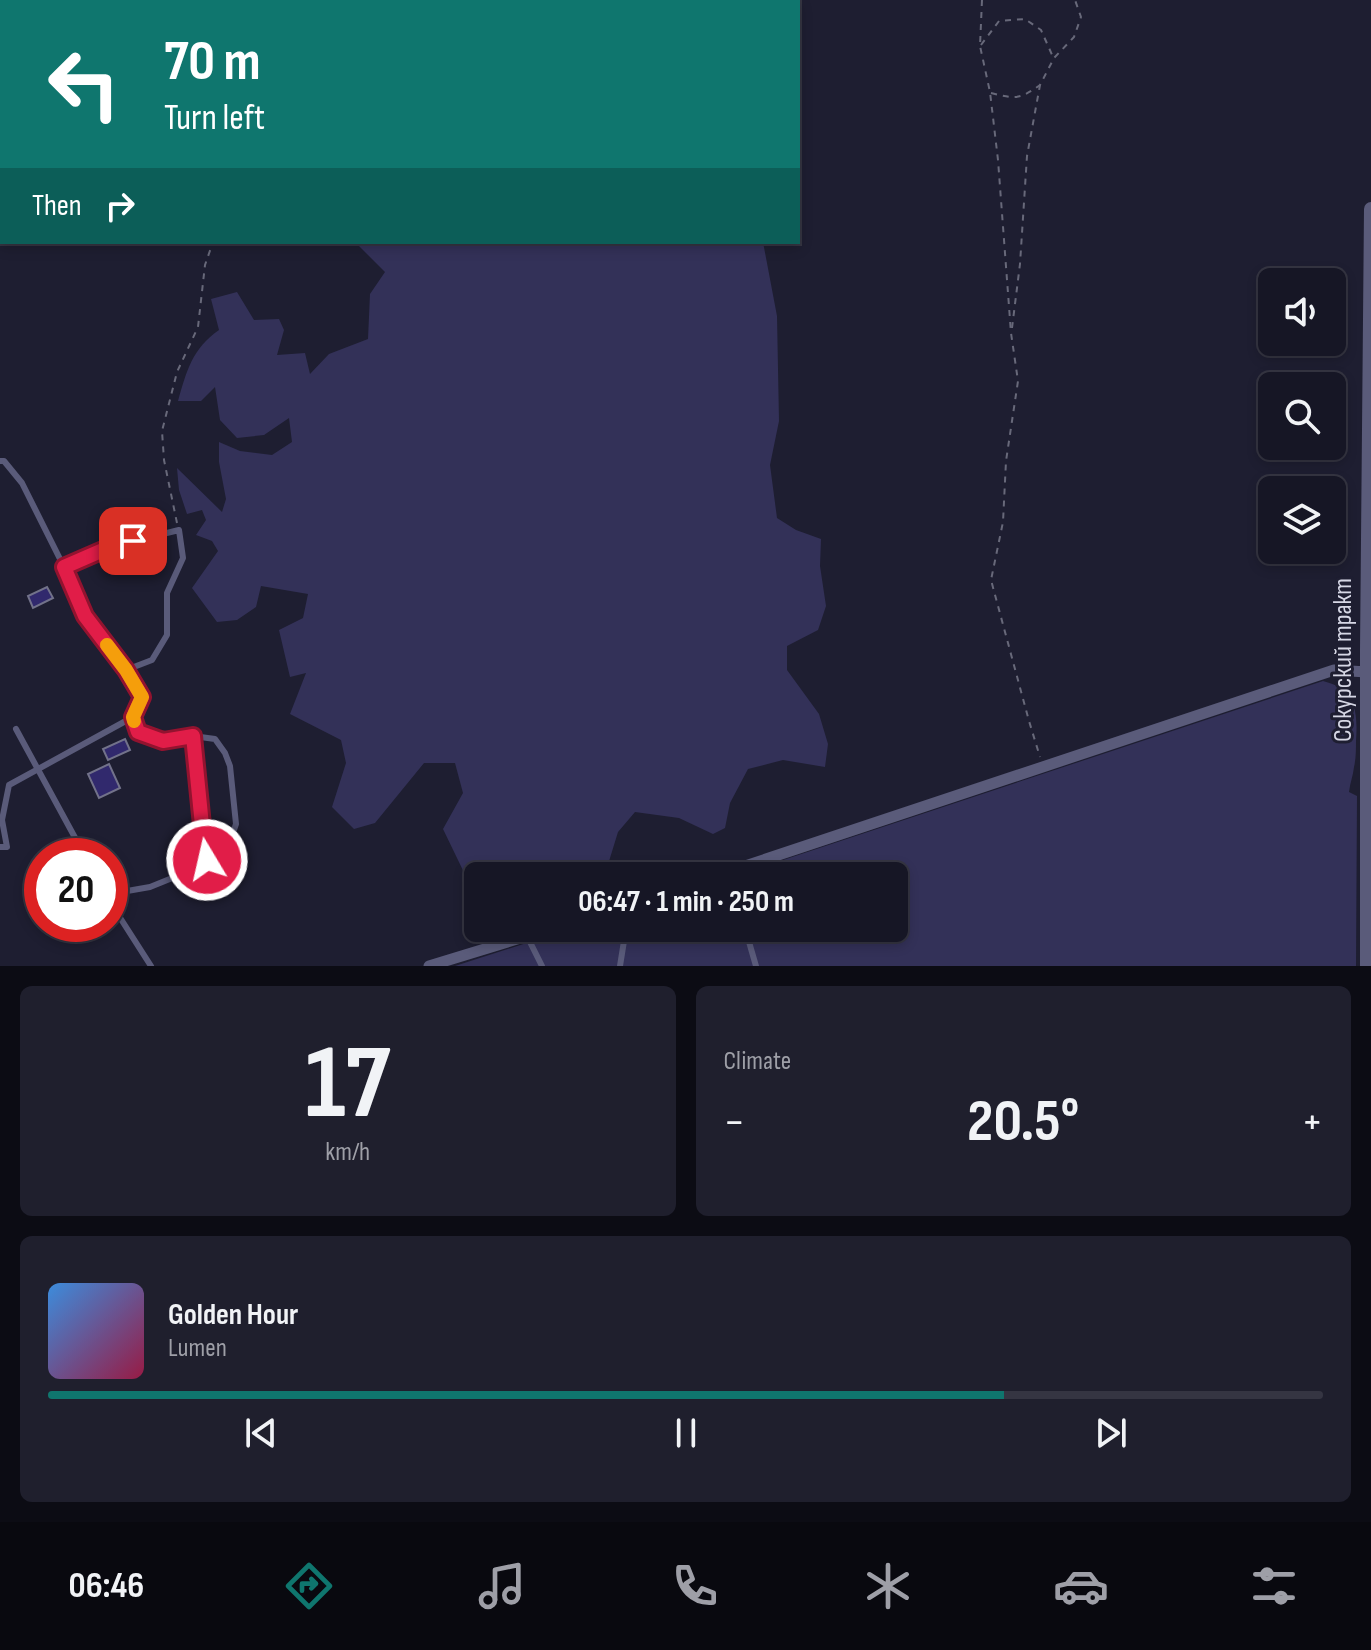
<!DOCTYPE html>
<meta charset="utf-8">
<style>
body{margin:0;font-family:"Sofia Sans Condensed",sans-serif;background:#1f1f2d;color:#f1f3f6;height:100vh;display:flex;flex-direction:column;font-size:30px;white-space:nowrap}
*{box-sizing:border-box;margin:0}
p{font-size:26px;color:#9e9fa7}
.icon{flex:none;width:44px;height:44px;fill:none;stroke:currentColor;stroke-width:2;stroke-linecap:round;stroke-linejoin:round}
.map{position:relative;height:966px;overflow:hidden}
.drawer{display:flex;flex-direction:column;gap:20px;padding:20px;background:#0c0c14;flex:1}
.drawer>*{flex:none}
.hud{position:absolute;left:0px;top:0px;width:800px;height:244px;box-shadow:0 4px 12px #0003,0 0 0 2px #353542;background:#0f766e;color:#fff;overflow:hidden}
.controls{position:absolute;left:1258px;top:268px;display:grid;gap:16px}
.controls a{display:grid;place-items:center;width:88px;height:88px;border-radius:12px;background:#161625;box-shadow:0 4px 12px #0003,0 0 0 2px #353542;font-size:40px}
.speed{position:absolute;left:24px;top:838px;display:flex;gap:16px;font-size:40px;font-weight:700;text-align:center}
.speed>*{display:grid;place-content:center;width:104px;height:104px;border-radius:50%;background:#161625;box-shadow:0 4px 12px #0003,0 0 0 2px #353542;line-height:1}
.speed .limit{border:12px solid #d22;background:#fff;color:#111}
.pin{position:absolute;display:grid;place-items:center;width:68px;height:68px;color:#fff;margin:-34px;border-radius:16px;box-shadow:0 4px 12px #0006}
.me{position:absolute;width:88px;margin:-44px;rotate:351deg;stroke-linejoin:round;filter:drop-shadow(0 0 6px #0008)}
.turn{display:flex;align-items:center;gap:28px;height:168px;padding:0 32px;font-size:36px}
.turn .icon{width:104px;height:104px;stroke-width:2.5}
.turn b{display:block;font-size:56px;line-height:68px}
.then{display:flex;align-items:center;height:76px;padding:0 32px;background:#0003;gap:16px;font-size:30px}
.big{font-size:60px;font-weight:700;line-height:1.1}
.drawer .card{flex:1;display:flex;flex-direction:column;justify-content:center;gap:12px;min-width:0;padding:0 28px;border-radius:12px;background:#1f1f2d}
.drawer .dial{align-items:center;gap:0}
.dial b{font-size:104px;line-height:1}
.song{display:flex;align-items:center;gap:24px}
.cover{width:96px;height:96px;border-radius:12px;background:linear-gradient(135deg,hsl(210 70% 55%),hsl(340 70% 35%))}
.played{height:8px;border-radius:4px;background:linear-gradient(90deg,#0f766e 75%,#353542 75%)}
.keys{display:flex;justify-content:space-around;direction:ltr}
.heat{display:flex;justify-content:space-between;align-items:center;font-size:44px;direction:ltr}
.drawer .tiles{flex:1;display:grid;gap:20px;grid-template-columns:1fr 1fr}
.card:last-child{grid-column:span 2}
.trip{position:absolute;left:464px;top:862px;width:444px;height:80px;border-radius:12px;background:#161625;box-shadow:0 4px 12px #0003,0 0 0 2px #353542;font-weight:700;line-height:80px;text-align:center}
.dock{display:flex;height:128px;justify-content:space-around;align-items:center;background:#09090f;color:#9e9fa7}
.dock .icon{width:56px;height:56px}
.dock .selected{color:#0f766e}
.dock b{font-size:36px;color:#f1f3f6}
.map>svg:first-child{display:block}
</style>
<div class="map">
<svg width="1371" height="966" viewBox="0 0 1371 966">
<rect width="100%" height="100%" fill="#1e1e31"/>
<g fill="#333158">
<path d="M355 242H763L777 316 779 421 770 465 777 518 796 530 821 539 820 566 826 606 818 630 787 646V670L819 714 828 744 825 767 783 760 748 769 730 803 725 828 713 834 679 818 635 812 618 832 606 871 569 876H478V890L471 887 443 829 463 793 455 763H424L375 823 354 829 332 807 346 763 341 740 290 714 306 673 290 677 279 630 303 618 308 594 261 586 256 607 237 620 217 622 192 588 218 551 212 541 196 535 206 520 202 510 187 514 179 490 177 468 222 512 226 499 219 462V442L240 451 272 455 292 442 289 418 264 435 237 438 220 420 215 387 201 401H178C187 370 192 349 219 330L211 299 237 292 254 320 279 319 284 330 277 355 305 353 310 374 329 354 368 339 370 294 385 272Z"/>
<path d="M1323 681C1356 689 1358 712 1356 741 1356 749 1356 759 1354 767 1353 776 1350 783 1349 792L1357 796 1356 966H455L573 928H894V876H735Z"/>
</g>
<g fill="#31296d" stroke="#72728a" stroke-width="2">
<path d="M47 587 53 598 33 608 28 596Z"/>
<path d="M125 739 130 750 108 760 103 749Z"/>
<path d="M109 764 120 788 99 798 88 774Z"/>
</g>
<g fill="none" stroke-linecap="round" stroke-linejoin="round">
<g stroke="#68697a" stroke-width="2" stroke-dasharray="6 6" stroke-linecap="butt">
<path d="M982 0 980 46 990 92 998 160 1011 333 1018 381 1006 461 1003 522 991 580 1029 721 1040 757"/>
<path d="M387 2 395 0"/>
<path d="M981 45 999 21 1025 19 1041 30 1053 57"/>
<path d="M0 55 2 61"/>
<path d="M991 93C1015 99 1019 100 1040 85"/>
<path d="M0 155 2 154"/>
<path d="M1012 328 1020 264 1027 156 1040 85 1054 58 1074 37 1081 17 1075 0"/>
<path d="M177 523 164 460 162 431 177 372 198 327 205 265 213 242"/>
</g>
<g stroke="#5a5b7a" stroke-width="6">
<path d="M0 461H4L22 483 64 567 85 616 126 670 142 697 133 717 9 785 2 820 7 847H0"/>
<path d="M64 567 110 547 179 530 183 558 167 593V635L152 660 126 670"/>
<path d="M16 729 85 856"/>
<path d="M193 736 204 845 207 860"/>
<path d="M110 894 150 887 192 870 228 847 236 824 230 766 225 753 215 739 193 736 163 741 138 732 133 717"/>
<path d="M110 902 151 966"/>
<path d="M745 928 756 966"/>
<path d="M527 936 542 966"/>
<path d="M620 966 624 941 621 928"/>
</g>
<g stroke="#5a5b7a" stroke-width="11">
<path d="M715 876 1334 670 1367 672"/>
<path d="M429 966 553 928"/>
</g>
<path stroke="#5a5b7a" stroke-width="14" d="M1367 966V649L1371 209"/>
</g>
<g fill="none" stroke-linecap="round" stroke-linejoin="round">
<g stroke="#92132f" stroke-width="20">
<path id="route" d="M133 541 110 547 64 567 85 616 126 670 142 697 133 717 138 732 163 741 193 736 204 845 207 860"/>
</g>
<use href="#route" stroke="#e11d48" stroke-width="14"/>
<path stroke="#f59e0b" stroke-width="14" d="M107 645 126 670 142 697 133 717 134 721"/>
</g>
<g text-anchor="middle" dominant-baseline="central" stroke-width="6" stroke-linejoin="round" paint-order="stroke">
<g font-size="26" fill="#d6d7e5" stroke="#1e1e31">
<text transform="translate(1343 660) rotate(-90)">Сокурский тракт</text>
</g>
</g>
</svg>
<div class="controls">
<a><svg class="icon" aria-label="sound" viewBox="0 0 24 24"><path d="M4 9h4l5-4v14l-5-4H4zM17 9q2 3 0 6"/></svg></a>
<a><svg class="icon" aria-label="search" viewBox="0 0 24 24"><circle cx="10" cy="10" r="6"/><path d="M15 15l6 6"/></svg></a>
<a><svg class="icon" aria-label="layers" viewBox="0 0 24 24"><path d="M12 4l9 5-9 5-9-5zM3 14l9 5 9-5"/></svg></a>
</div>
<div class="speed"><div class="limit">20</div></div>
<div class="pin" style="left:133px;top:541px;background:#d93025"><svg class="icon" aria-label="arrive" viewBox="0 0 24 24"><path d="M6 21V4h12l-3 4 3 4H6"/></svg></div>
<svg class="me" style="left:207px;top:860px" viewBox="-20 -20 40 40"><circle r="17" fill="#e11d48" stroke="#fff" stroke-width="3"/><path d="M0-11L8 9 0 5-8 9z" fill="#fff"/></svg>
<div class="trip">06:47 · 1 min · 250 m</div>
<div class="hud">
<div class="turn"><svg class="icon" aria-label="left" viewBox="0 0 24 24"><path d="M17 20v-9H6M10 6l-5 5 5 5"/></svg><div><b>70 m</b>Turn left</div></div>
<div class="then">Then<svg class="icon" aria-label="right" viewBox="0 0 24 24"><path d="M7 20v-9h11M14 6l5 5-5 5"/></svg></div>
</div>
</div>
<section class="drawer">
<div class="tiles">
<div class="card dial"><b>17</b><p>km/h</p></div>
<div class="card"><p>Climate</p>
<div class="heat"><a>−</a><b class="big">20.5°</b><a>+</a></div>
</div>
<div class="card">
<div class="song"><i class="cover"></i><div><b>Golden Hour</b><p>Lumen</p></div></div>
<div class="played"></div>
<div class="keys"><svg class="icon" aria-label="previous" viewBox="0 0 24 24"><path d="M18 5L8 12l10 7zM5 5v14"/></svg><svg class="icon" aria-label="pause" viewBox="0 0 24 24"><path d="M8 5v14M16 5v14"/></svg><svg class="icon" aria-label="next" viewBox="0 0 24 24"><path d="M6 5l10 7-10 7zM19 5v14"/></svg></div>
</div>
</div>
</section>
<nav class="dock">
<b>06:46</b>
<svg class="icon selected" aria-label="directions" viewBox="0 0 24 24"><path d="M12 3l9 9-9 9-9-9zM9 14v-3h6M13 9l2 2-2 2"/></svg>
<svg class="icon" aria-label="music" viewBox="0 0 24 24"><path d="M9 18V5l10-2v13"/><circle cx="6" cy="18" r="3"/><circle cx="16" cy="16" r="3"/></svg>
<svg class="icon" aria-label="phone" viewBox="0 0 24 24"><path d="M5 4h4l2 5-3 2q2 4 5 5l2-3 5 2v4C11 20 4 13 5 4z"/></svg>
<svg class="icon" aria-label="climate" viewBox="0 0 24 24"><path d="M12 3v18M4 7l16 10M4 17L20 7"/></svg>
<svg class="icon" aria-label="car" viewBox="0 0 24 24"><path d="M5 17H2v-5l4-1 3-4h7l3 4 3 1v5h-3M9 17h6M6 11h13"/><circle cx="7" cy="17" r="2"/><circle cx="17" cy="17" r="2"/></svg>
<svg class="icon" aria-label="filters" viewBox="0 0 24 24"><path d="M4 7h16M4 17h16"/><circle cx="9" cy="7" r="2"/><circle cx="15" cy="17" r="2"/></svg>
</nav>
